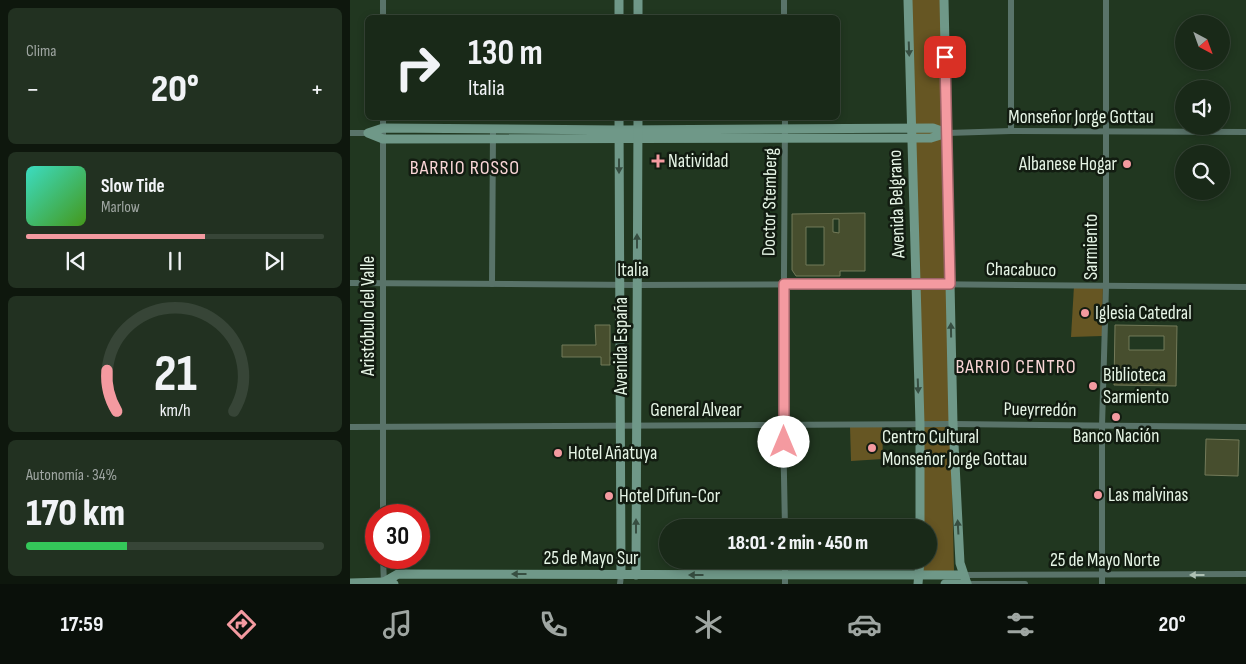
<!DOCTYPE html>
<html lang="es">
<meta charset="utf-8">
<style>
body{margin:0;font-family:"Sofia Sans Condensed",sans-serif;background:#223121;color:#f1f3f6;height:100vh;display:flex;flex-direction:column;font-size:19px;white-space:nowrap}
*{box-sizing:border-box;margin:0}
p{font-size:16px;color:#9fa6a2}
.icon{flex:none;width:28px;height:28px;fill:none;stroke:currentColor;stroke-width:2;stroke-linecap:round;stroke-linejoin:round}
.map{position:relative;flex:1;overflow:hidden}
.side{display:flex;flex-direction:column;gap:8px;padding:8px;background:#0e170d;width:350px}
.side>*{flex:none}
.top-card{position:absolute;left:15px;top:15px;width:475px;height:105px;border-radius:8px;box-shadow:0 2px 8px #0003,0 0 0 1px #374537;background:#192918;color:#f1f3f6;overflow:hidden}
.needle{width:32px;rotate:139deg}
.buttons{position:absolute;left:825px;top:15px;display:grid;gap:10px}
.buttons a{display:grid;place-items:center;width:55px;height:55px;border-radius:50%;background:#192918;box-shadow:0 2px 8px #0003,0 0 0 1px #374537;font-size:25px}
.speed{position:absolute;left:15px;top:504px;display:flex;gap:10px;font-size:25px;font-weight:700;text-align:center}
.speed>*{display:grid;place-content:center;width:65px;height:65px;border-radius:50%;background:#192918;box-shadow:0 2px 8px #0003,0 0 0 1px #374537;line-height:1}
.speed .limit{border:8px solid #d22;background:#fff;color:#111}
.pin{position:absolute;display:grid;place-items:center;width:42px;height:42px;color:#fff;margin:-21px;border-radius:10px;box-shadow:0 2px 8px #0006}
.me{position:absolute;width:55px;margin:-28px;rotate:0deg;stroke-linejoin:round;filter:drop-shadow(0 0 4px #0008)}
.turn{display:flex;align-items:center;gap:18px;height:105px;padding:0 20px;font-size:22px}
.turn .icon{width:65px;height:65px;stroke-width:2.5}
.turn b{display:block;font-size:35px;line-height:42px}
.big{font-size:38px;font-weight:800;line-height:1.1}
.side .tile{flex:1;display:flex;flex-direction:column;justify-content:center;gap:8px;min-width:0;padding:0 18px;border-radius:8px;background:#223121}
.side .dial{align-items:center;gap:0}
.dial svg{height:130px;overflow:visible;fill:none;stroke:#374537;stroke-width:7;stroke-linecap:round;text-anchor:middle}
.dial text{fill:#f1f3f6;stroke:none}
.song{display:flex;align-items:center;gap:15px}
.cover{width:60px;height:60px;border-radius:8px;background:linear-gradient(135deg,hsl(170 70% 55%),hsl(100 70% 35%))}
.played{height:5px;border-radius:2px;background:linear-gradient(90deg,#f49aa0 60%,#374537 60%)}
.keys{display:flex;justify-content:space-around;direction:ltr}
.heat{display:flex;justify-content:space-between;align-items:center;font-size:28px;direction:ltr}
.charge{height:8px;border-radius:4px;background:linear-gradient(90deg,#34c759 34%,#374537 0)}
.trip{position:absolute;left:309px;top:519px;width:278px;height:50px;border-radius:25px;background:#192918;box-shadow:0 2px 8px #0003,0 0 0 1px #374537;font-weight:800;line-height:50px;text-align:center}
.tab-bar{display:flex;height:80px;justify-content:space-around;align-items:center;background:#0a100a;color:#9fa6a2}
.tab-bar .icon{width:35px;height:35px}
.tab-bar .selected{color:#f49aa0}
.tab-bar b{font-size:22px;color:#f1f3f6}
main{display:flex;flex:1;min-height:0}
.map>svg:first-child{display:block}
</style>
<main>
<section class="side">
<div class="tile"><p>Clima</p>
<div class="heat"><a>−</a><b class="big">20°</b><a>+</a></div>
</div>
<div class="tile">
<div class="song"><i class="cover"></i><div><b>Slow Tide</b><p>Marlow</p></div></div>
<div class="played"></div>
<div class="keys"><svg class="icon" aria-label="previous" viewBox="0 0 24 24"><path d="M18 5L8 12l10 7zM5 5v14"/></svg><svg class="icon" aria-label="pause" viewBox="0 0 24 24"><path d="M8 5v14M16 5v14"/></svg><svg class="icon" aria-label="next" viewBox="0 0 24 24"><path d="M6 5l10 7-10 7zM19 5v14"/></svg></div>
</div>
<div class="tile dial"><svg viewBox="0 0 100 80">
<path d="M14 69A42 42 0 1 1 86 69"/>
<path d="M14 69A42 42 0 0 1 8 44" stroke="#f49aa0"/>
<text x="50" y="56" font-size="32" font-weight="700">21</text>
<text x="50" y="72" font-size="11">km/h</text>
</svg></div>
<div class="tile"><p>Autonomía · 34%</p><b class="big">170 km</b><div class="charge"></div></div>
</section>
<div class="map">
<svg width="896" height="584" viewBox="0 0 896 584">
<rect width="100%" height="100%" fill="#213720"/>
<g fill="#665623">
<path d="M561 0H591L604 571 573 572V560H578V528L572 527Z"/>
<path d="M753 285 752 336 721 337 724 286Z"/>
<path d="M500 426H532L533 459 501 461Z"/>
</g>
<g fill="#474e2e" stroke="#737a59" fill-rule="evenodd">
<path d="M515 213V271H490V276H446L442 270V214ZM483 219H489V233L483 232ZM456 227H474V265H456Z"/>
<path d="M245 325H260V365H251V357H212V345H246Z"/>
<path d="M765 325 827 326 826 386 764 385ZM779 336H814V350H779Z"/>
<path d="M856 439 889 440 888 476 855 475Z"/>
</g>
<g fill="none" stroke-linecap="round" stroke-linejoin="round">
<g stroke="#597369" stroke-width="6">
<path d="M33 0V18"/>
<path d="M434 0V18"/>
<path d="M661 131V0"/>
<path d="M0 133H18"/>
<path d="M597 133 661 131 896 132"/>
<path d="M0 283 287 285 566 284 896 287"/>
<path d="M142 284 143 129"/>
<path d="M0 427 603 424 896 427"/>
<path d="M33 515V118"/>
<path d="M435 528 433 425 435 118"/>
<path d="M33 558 34 584"/>
<path d="M613 575 896 574"/>
<path d="M270 584 271 575"/>
<path d="M435 584V560"/>
<path d="M617 584H675"/>
<path d="M752 584V426L756 287V0"/>
</g>
<g stroke="#6f9888" stroke-width="9">
<path d="M558 0 570 424V528"/>
<path d="M594 0 603 424 610 563 617 584"/>
<path d="M269 18V0"/>
<path d="M288 18V0"/>
<path d="M269 118 271 575"/>
<path d="M33 128 269 130 583 128 597 133 581 138 33 139 18 133Z"/>
<path d="M286 575 288 118"/>
<path d="M34 582 48 574 613 575"/>
<path d="M0 583 34 582 44 584"/>
<path d="M568 584 570 560"/>
<path d="M595 584H617"/>
</g>
</g>
<defs><path id="oneway-solid" d="M-6-.8H1V-3.2L6.5 0L1 3.2V.8H-6Z" transform="scale(1.25)"/></defs>
<g fill="#374e41">
<use href="#oneway-solid" transform="translate(559 49) rotate(88)"/>
<use href="#oneway-solid" transform="translate(269 166) rotate(90)"/>
<use href="#oneway-solid" transform="translate(287 241) rotate(-90)"/>
<use href="#oneway-solid" transform="translate(601 330) rotate(-91)"/>
<use href="#oneway-solid" transform="translate(568 386) rotate(88)"/>
<use href="#oneway-solid" transform="translate(286 526) rotate(-90)"/>
<use href="#oneway-solid" transform="translate(608 527) rotate(-93)"/>
<use href="#oneway-solid" transform="translate(169 574) rotate(-180)"/>
<use href="#oneway-solid" transform="translate(346 575) rotate(-180)"/>
</g>
<use fill="#aec1b4" href="#oneway-solid" transform="translate(847 575) rotate(180)"/>
<g fill="none" stroke-linecap="round" stroke-linejoin="round">
<g stroke="#9f6468" stroke-width="12">
<path id="route" d="M434 442V284H600L595 57"/>
</g>
<use href="#route" stroke="#f49aa0" stroke-width="9"/>
</g>
<g fill="#f49aa0" stroke="#121c11" stroke-width="2">
<path d="M305.5 153.5h5v5h5v5h-5v5h-5v-5h-5v-5h5z"/>
<circle cx="777" cy="164" r="5"/>
<circle cx="735" cy="313" r="5"/>
<circle cx="743" cy="386" r="5"/>
<circle cx="766" cy="417" r="5"/>
<circle cx="522" cy="448" r="5"/>
<circle cx="208" cy="453" r="5"/>
<circle cx="748" cy="495" r="5"/>
<circle cx="259" cy="496" r="5"/>
</g>
<g text-anchor="middle" dominant-baseline="central" stroke-width="5" stroke-linejoin="round" paint-order="stroke">
<g font-size="19" fill="#e6f5e6" stroke="#121c11">
<text x="731" y="117">Monseñor Jorge Gottau</text>
<text transform="translate(420 202) rotate(-89)">Doctor Stemberg</text>
<text transform="translate(547 204) rotate(-92)">Avenida Belgrano</text>
<text transform="translate(741 247) rotate(-90)">Sarmiento</text>
<text x="283" y="270">Italia</text>
<text transform="translate(671 270) rotate(1)">Chacabuco</text>
<text transform="translate(18 316) rotate(-90)">Aristóbulo del Valle</text>
<text transform="translate(271 346) rotate(-90)">Avenida España</text>
<text x="346" y="410">General Alvear</text>
<text transform="translate(690 410) rotate(1)">Pueyrredón</text>
<text x="241" y="558">25 de Mayo Sur</text>
<text x="755" y="560">25 de Mayo Norte</text>
</g>
<g font-size="19" fill="#e6f5e6" stroke="#121c11" text-anchor="start">
<text x="318" y="161">Natividad</text>
<text x="767" y="164" text-anchor="end">Albanese Hogar</text>
<text x="745" y="313">Iglesia Catedral</text>
<text x="753" y="375">Biblioteca<tspan x="753" dy="22">Sarmiento</tspan></text>
<text x="766" y="436" text-anchor="middle">Banco Nación</text>
<text x="532" y="437">Centro Cultural<tspan x="532" dy="22">Monseñor Jorge Gottau</tspan></text>
<text x="218" y="453">Hotel Añatuya</text>
<text x="758" y="495">Las malvinas</text>
<text x="269" y="496">Hotel Difun-Cor</text>
</g>
<g font-size="20" letter-spacing="1" fill="#fad6d7" stroke="#121c11">
<text x="115" y="168">BARRIO ROSSO</text>
<text x="666" y="367">BARRIO CENTRO</text>
</g>
</g>
</svg>
<div class="buttons">
<a><svg class="needle" viewBox="-14 -14 28 28"><path d="M0-13l5 13h-10z" fill="#e53935"/><path d="M0 13l5-13h-10z" fill="#9fa6a2"/></svg></a>
<a><svg class="icon" aria-label="sound" viewBox="0 0 24 24"><path d="M4 9h4l5-4v14l-5-4H4zM17 9q2 3 0 6"/></svg></a>
<a><svg class="icon" aria-label="search" viewBox="0 0 24 24"><circle cx="10" cy="10" r="6"/><path d="M15 15l6 6"/></svg></a>
</div>
<div class="speed"><div class="limit">30</div></div>
<div class="pin" style="left:595px;top:57px;background:#d93025"><svg class="icon" aria-label="arrive" viewBox="0 0 24 24"><path d="M6 21V4h12l-3 4 3 4H6"/></svg></div>
<svg class="me" style="left:434px;top:442px" viewBox="-20 -20 40 40"><circle r="19" fill="#fff"/><path d="M0-13L10 11 0 6-10 11z" fill="#f49aa0"/></svg>
<div class="trip">18:01 · 2 min · 450 m</div>
<div class="top-card">
<div class="turn"><svg class="icon" aria-label="right" viewBox="0 0 24 24"><path d="M7 20v-9h11M14 6l5 5-5 5"/></svg><div><b>130 m</b>Italia</div></div>
</div>
</div>
</main>
<nav class="tab-bar">
<b>17:59</b>
<svg class="icon selected" aria-label="directions" viewBox="0 0 24 24"><path d="M12 3l9 9-9 9-9-9zM9 14v-3h6M13 9l2 2-2 2"/></svg>
<svg class="icon" aria-label="music" viewBox="0 0 24 24"><path d="M9 18V5l10-2v13"/><circle cx="6" cy="18" r="3"/><circle cx="16" cy="16" r="3"/></svg>
<svg class="icon" aria-label="phone" viewBox="0 0 24 24"><path d="M5 4h4l2 5-3 2q2 4 5 5l2-3 5 2v4C11 20 4 13 5 4z"/></svg>
<svg class="icon" aria-label="climate" viewBox="0 0 24 24"><path d="M12 3v18M4 7l16 10M4 17L20 7"/></svg>
<svg class="icon" aria-label="car" viewBox="0 0 24 24"><path d="M5 17H2v-5l4-1 3-4h7l3 4 3 1v5h-3M9 17h6M6 11h13"/><circle cx="7" cy="17" r="2"/><circle cx="17" cy="17" r="2"/></svg>
<svg class="icon" aria-label="filters" viewBox="0 0 24 24"><path d="M4 7h16M4 17h16"/><circle cx="9" cy="7" r="2"/><circle cx="15" cy="17" r="2"/></svg>
<b>20°</b>
</nav>
